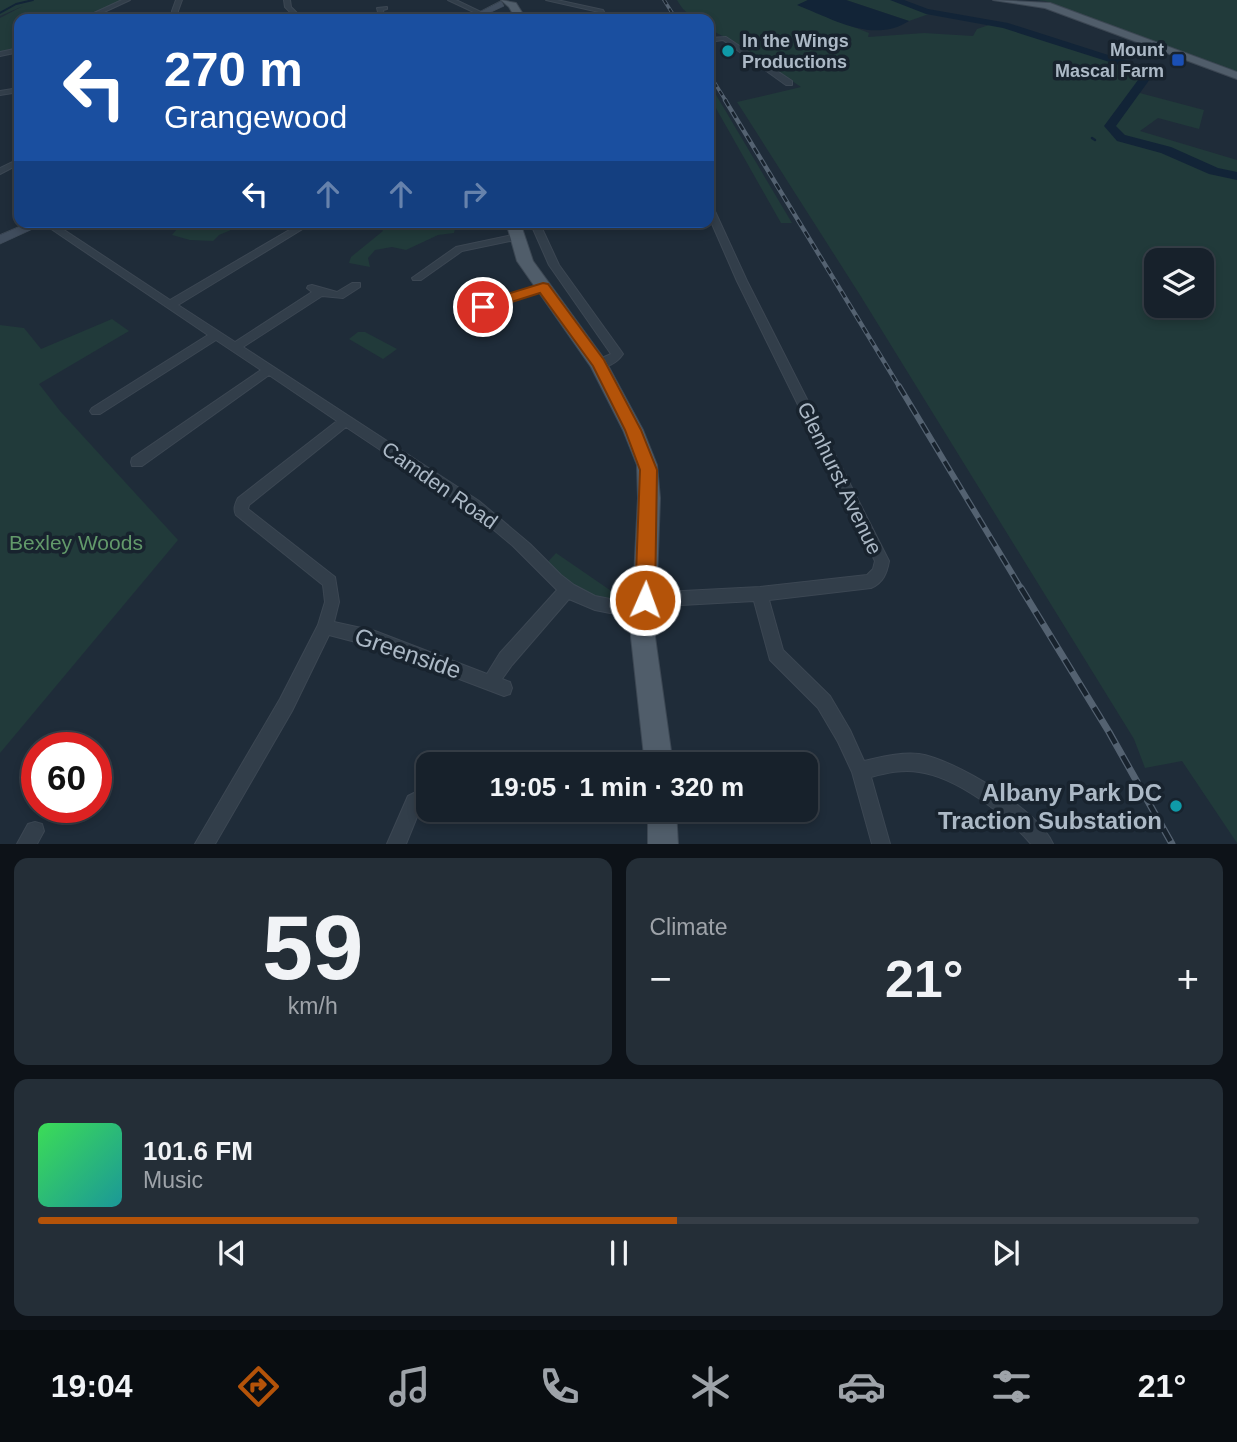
<!DOCTYPE html>
<meta charset="utf-8">
<style>
body{margin:0;font-family:Helvetica,sans-serif;background:#242e37;color:#f1f3f6;height:100vh;display:flex;flex-direction:column;font-size:26px;white-space:nowrap}
*{box-sizing:border-box;margin:0}
p{font-size:23px;color:#9ea3a9}
.icon{flex:none;width:38px;height:38px;fill:none;stroke:currentColor;stroke-width:2;stroke-linecap:round;stroke-linejoin:round}
.map{position:relative;height:844px;overflow:hidden}
.side{display:flex;flex-direction:column;gap:14px;padding:14px;background:#0d1218;flex:1}
.side>*{flex:none}
.banner{position:absolute;left:14px;top:14px;width:700px;height:214px;border-radius:14px;box-shadow:0 4px 10px #0003,0 0 0 2px #363e47;background:#1a4fa0;color:#fff;overflow:hidden}
.tools{position:absolute;left:1144px;top:248px;display:grid;gap:14px}
.tools a{display:grid;place-items:center;width:70px;height:70px;border-radius:14px;background:#17212b;box-shadow:0 4px 10px #0003,0 0 0 2px #363e47;font-size:35px}
.speed{position:absolute;left:21px;top:732px;display:flex;gap:14px;font-size:35px;font-weight:700;text-align:center}
.speed>*{display:grid;place-content:center;width:91px;height:91px;border-radius:50%;background:#17212b;box-shadow:0 4px 10px #0003,0 0 0 2px #363e47;line-height:1}
.speed .limit{border:10px solid #d22;background:#fff;color:#111}
.pin{position:absolute;display:grid;place-items:center;width:60px;height:60px;color:#fff;margin:-30px;border:4px solid #fff;border-radius:50%;box-shadow:0 2px 7px #0007}
.me{position:absolute;width:77px;margin:-38px;rotate:2deg;stroke-linejoin:round;filter:drop-shadow(0 0 5px #0008)}
.turn{display:flex;align-items:center;gap:24px;height:147px;padding:0 35px;font-size:32px}
.turn .icon{width:91px;height:91px;stroke-width:2.5}
.turn b{display:block;font-size:49px;line-height:60px}
.lanes{display:flex;align-items:center;height:66px;padding:0 35px;background:#0003;justify-content:center;gap:35px;direction:ltr}
.lanes .off{opacity:.35}
.big{font-size:52px;font-weight:700;line-height:1.1}
.side .widget{flex:1;display:flex;flex-direction:column;justify-content:center;gap:10px;min-width:0;padding:0 24px;border-radius:14px;background:#242e37}
.side .dial{align-items:center;gap:0}
.dial b{font-size:91px;line-height:1}
.song{display:flex;align-items:center;gap:21px}
.cover{width:84px;height:84px;border-radius:10px;background:linear-gradient(135deg,hsl(130 70% 55%),hsl(180 70% 35%))}
.played{height:7px;border-radius:4px;background:linear-gradient(90deg,#b45309 55%,#363e47 55%)}
.keys{display:flex;justify-content:space-around;direction:ltr}
.heat{display:flex;justify-content:space-between;align-items:center;font-size:38px;direction:ltr}
.side .tiles{flex:1;display:grid;gap:14px;grid-template-columns:1fr 1fr}
.widget:last-child{grid-column:span 2}
.trip{position:absolute;left:416px;top:752px;width:402px;height:70px;border-radius:14px;background:#17212b;box-shadow:0 4px 10px #0003,0 0 0 2px #363e47;font-weight:700;line-height:70px;text-align:center}
.tab-bar{display:flex;height:112px;justify-content:space-around;align-items:center;background:#090d11;color:#9ea3a9}
.tab-bar .icon{width:49px;height:49px}
.tab-bar .on{color:#b45309}
.tab-bar b{font-size:32px;color:#f1f3f6}
.map>svg:first-child{display:block}
</style>
<div class="map">
<svg width="1237" height="844" viewBox="0 0 1237 844">
<rect width="100%" height="100%" fill="#1f2c39"/>
<g fill="#213a3a" fill-rule="evenodd">
<path d="M0 0H124L81 19H19V48L0 52V18L23 6 0 16Z"/>
<path d="M677 0H808L798 5 869 33 868 37 924 33 973 36 977 29 998 22 1126 64 1144 79 1136 92 1204 110 1199 129 1158 118 1140 131 1237 160V843L1182 761 1145 768 1134 739 860 295 737 102 801 87 734 42 709 29V19C693 19 685 14 677 0ZM1157 261H1202V306H1157Z"/>
<path d="M846 0H903L929 14 909 21Z"/>
<path d="M1036 0H1237V73L1045 1Z"/>
<path d="M709 83 792 223H781L709 96Z"/>
<path d="M183 222H250L219 235 213 241 190 240 172 235Z"/>
<path d="M376 222H451L456 225 454 233 438 235 406 250 392 247 375 250 368 258 370 267 349 263 351 257 383 231Z"/>
<path d="M112 319 129 331 39 384 60 411 178 540 0 753V325L24 328 41 349Z"/>
<path d="M358 332H365L397 349 383 359 349 339Z"/>
<path d="M556 553 620 597C586 606 570 585 545 565Z"/>
</g>
<path fill="#122437" d="M808 0H846L909 21C873 44 833 19 797 5Z"/>
<g fill="none" stroke-linecap="round" stroke-linejoin="round">
<path stroke="#122437" stroke-width="2" d="M0 13 16 4 33 0"/>
<path stroke="#122437" stroke-width="2.5" d="M1092 138 1095 140"/>
<path fill="#122437" fill-rule="evenodd" d="M890 0H904L928 9 1008 23 1130 62 1150 79 1116 126 1125 135 1171 147 1218 168 1237 172V180L1209 174 1161 153 1117 141 1104 126 1138 80 1122 66 1003 28 926 14Z"/>
<g stroke="#3c4753" stroke-width="2">
<g id="minor">
<path d="M122 0H130L89 19H81Z"/>
<path d="M176 0H182L178 11 179 19H173L172 11Z"/>
<path d="M284 0H290L291 7 303 19H297L285 7Z"/>
<path d="M448 0H456L485 14 480 15Z"/>
<path d="M546 0H557L603 10 608 19H602L599 12Z"/>
<path d="M387 7V9L383 10 384 17 375 19 379 16 377 8Z"/>
<path d="M726 37 792 81V85H786L723 40 709 42V38Z"/>
<path d="M19 48V52L0 56V52Z"/>
<path d="M19 88V92L0 95V91Z"/>
<path d="M19 159V164L0 174V168Z"/>
<path d="M709 204 713 207 747 281 889 561C887 573 883 583 871 588L769 600 783 650 830 696 850 730 864 761C882 757 901 752 919 754 954 759 1039 810 1053 844H1031C1006 815 957 777 919 772 903 769 886 773 871 777L890 844H872L852 772 838 742 818 708 770 660 754 601 645 607 626 612 610 613 595 610 569 599 512 665 502 679 510 682 512 688 510 694 504 696 375 647 329 635 292 711 215 844H195L280 699 318 625 325 602 323 585 236 515C233 509 235 504 238 498L337 421 269 375 142 466H132L131 462 132 458 261 370 216 340 100 414H92L90 411 92 408 208 335 41 222H52L170 300 303 222H314L178 305 235 342 312 292 307 288 308 286 312 285 337 292 352 283H360V287L343 298 322 296 243 347 479 501 530 544 561 575 574 585 595 596 610 599 626 598 645 593 760 587 867 575 873 569 875 561 737 281 709 217ZM346 427 469 509 513 546 557 590 500 653 487 674 375 631 334 622 339 602 335 577 248 509 249 505Z"/>
<path d="M530 222H539L559 265 621 351 623 354C617 363 606 369 595 367L593 364 595 361 611 354 549 265Z"/>
<path d="M517 234 520 235V239L462 251 421 280H413L412 278 456 247Z"/>
<path d="M543 284 547 285V289L483 310 478 307 479 305Z"/>
<path d="M414 793 420 796 423 802 406 844H387L408 796Z"/>
<path d="M35 822 42 824 44 831 37 844H17L28 824Z"/>
</g>
</g>
<g stroke="#3c4753" stroke-width="1">
<g id="secondary">
<path d="M501 1 504 6 476 19H466Z"/>
<path d="M30 222H48L0 244V235Z"/>
</g>
</g>
<g stroke="#3c4753" stroke-width="2">
<g id="primary">
<path d="M501 0 516 3 526 19H516L509 7Z"/>
<path d="M993 0 1050 3 1237 72V79L1045 8Z"/>
<path d="M506 222H520L533 261 605 360 643 430 657 465 660 498 655 637 673 765H645L631 637 638 498 637 465 623 430 591 367 517 261Z"/>
<path d="M648 810H676L678 844H648Z"/>
</g>
</g>
<use href="#minor" fill="#323e4a" fill-rule="evenodd"/>
<use href="#secondary" fill="#404d5d" fill-rule="evenodd"/>
<use href="#primary" fill="#505d6a" fill-rule="evenodd"/>
<g stroke="#546271" stroke-width="3.5">
<g id="rail-far3">
<path d="M664 0 676 19"/>
<path d="M709 74 726 101"/>
</g>
</g>
<g stroke="#546271" stroke-width="4.5">
<path id="rail-far2" d="M725 100 900 388"/>
</g>
<g stroke="#546271" stroke-width="6">
<path id="rail-far1" d="M899 386 1022 590"/>
</g>
<g stroke="#546271" stroke-width="7">
<path id="rail" d="M1021 588 1109 732 1172 844"/>
</g>
<use href="#rail-far3" stroke="#18232e" stroke-width="2" stroke-dasharray="5" stroke-linecap="butt"/>
<use href="#rail-far2" stroke="#18232e" stroke-width="2.5" stroke-dasharray="7" stroke-linecap="butt"/>
<use href="#rail-far1" stroke="#18232e" stroke-width="3.5" stroke-dasharray="11" stroke-linecap="butt"/>
<use href="#rail" stroke="#18232e" stroke-width="4.5" stroke-dasharray="14" stroke-linecap="butt"/>
</g>
<path fill="#b45309" stroke="#753606" stroke-width="2" d="M543 283 548 284 604 360 641 430 657 470 655 600 652 607 645 610 638 607 635 600 640 470 625 430 593 366 540 293 483 311 476 307 478 303Z"/>
<g fill="#0f9aa8" stroke="#18232e" stroke-width="2.5">
<circle cx="728" cy="51" r="7"/>
<circle cx="1176" cy="806" r="7"/>
</g>
<rect fill="#1a4fb4" stroke="#18232e" stroke-width="2.5" x="1171" y="53" width="14" height="14" rx="3.5"/>
<g text-anchor="middle" dominant-baseline="central" stroke-width="7" stroke-linejoin="round" paint-order="stroke">
<g font-size="18" font-weight="bold" fill="#acb9c6" stroke="#18232e" text-anchor="start">
<text x="742" y="41">In the Wings<tspan x="742" dy="21">Productions</tspan></text>
<text x="1164" y="50" text-anchor="end">Mount<tspan x="1164" dy="21">Mascal Farm</tspan></text>
</g>
<g font-size="21" fill="#acb9c6" stroke="#18232e">
<text transform="translate(840 478) rotate(64)">Glenhurst Avenue</text>
<text transform="translate(440 485) rotate(35)">Camden Road</text>
</g>
<g font-size="21" fill="#62996a" stroke="#18232e">
<text x="76" y="542">Bexley Woods</text>
</g>
<g font-size="24" fill="#acb9c6" stroke="#18232e">
<text transform="translate(408 653) rotate(19)">Greenside</text>
</g>
<g font-size="24" font-weight="bold" fill="#acb9c6" stroke="#18232e" text-anchor="end">
<text x="1162" y="792">Albany Park DC<tspan x="1162" dy="28">Traction Substation</tspan></text>
</g>
</g>
</svg>
<div class="tools">
<a><svg class="icon" aria-label="layers" viewBox="0 0 24 24"><path d="M12 4l9 5-9 5-9-5zM3 14l9 5 9-5"/></svg></a>
</div>
<div class="speed"><div class="limit">60</div></div>
<div class="pin" style="left:483px;top:307px;background:#d93025"><svg class="icon" aria-label="arrive" viewBox="0 0 24 24"><path d="M6 21V4h12l-3 4 3 4H6"/></svg></div>
<svg class="me" style="left:645px;top:600px" viewBox="-20 -20 40 40"><circle r="17" fill="#b45309" stroke="#fff" stroke-width="3"/><path d="M0-11L8 9 0 5-8 9z" fill="#fff"/></svg>
<div class="trip">19:05 · 1 min · 320 m</div>
<div class="banner">
<div class="turn"><svg class="icon" aria-label="left" viewBox="0 0 24 24"><path d="M17 20v-9H6M10 6l-5 5 5 5"/></svg><div><b>270 m</b>Grangewood</div></div>
<div class="lanes"><svg class="icon" aria-label="left" viewBox="0 0 24 24"><path d="M17 20v-9H6M10 6l-5 5 5 5"/></svg><svg class="icon off" aria-label="ahead" viewBox="0 0 24 24"><path d="M12 20V5M6 11l6-6 6 6"/></svg><svg class="icon off" aria-label="ahead" viewBox="0 0 24 24"><path d="M12 20V5M6 11l6-6 6 6"/></svg><svg class="icon off" aria-label="right" viewBox="0 0 24 24"><path d="M7 20v-9h11M14 6l5 5-5 5"/></svg></div>
</div>
</div>
<section class="side">
<div class="tiles">
<div class="widget dial"><b>59</b><p>km/h</p></div>
<div class="widget"><p>Climate</p>
<div class="heat"><a>−</a><b class="big">21°</b><a>+</a></div>
</div>
<div class="widget">
<div class="song"><i class="cover"></i><div><b>101.6 FM</b><p>Music</p></div></div>
<div class="played"></div>
<div class="keys"><svg class="icon" aria-label="previous" viewBox="0 0 24 24"><path d="M18 5L8 12l10 7zM5 5v14"/></svg><svg class="icon" aria-label="pause" viewBox="0 0 24 24"><path d="M8 5v14M16 5v14"/></svg><svg class="icon" aria-label="next" viewBox="0 0 24 24"><path d="M6 5l10 7-10 7zM19 5v14"/></svg></div>
</div>
</div>
</section>
<nav class="tab-bar">
<b>19:04</b>
<svg class="icon on" aria-label="directions" viewBox="0 0 24 24"><path d="M12 3l9 9-9 9-9-9zM9 14v-3h6M13 9l2 2-2 2"/></svg>
<svg class="icon" aria-label="music" viewBox="0 0 24 24"><path d="M9 18V5l10-2v13"/><circle cx="6" cy="18" r="3"/><circle cx="16" cy="16" r="3"/></svg>
<svg class="icon" aria-label="phone" viewBox="0 0 24 24"><path d="M5 4h4l2 5-3 2q2 4 5 5l2-3 5 2v4C11 20 4 13 5 4z"/></svg>
<svg class="icon" aria-label="climate" viewBox="0 0 24 24"><path d="M12 3v18M4 7l16 10M4 17L20 7"/></svg>
<svg class="icon" aria-label="car" viewBox="0 0 24 24"><path d="M5 17H2v-5l4-1 3-4h7l3 4 3 1v5h-3M9 17h6M6 11h13"/><circle cx="7" cy="17" r="2"/><circle cx="17" cy="17" r="2"/></svg>
<svg class="icon" aria-label="filters" viewBox="0 0 24 24"><path d="M4 7h16M4 17h16"/><circle cx="9" cy="7" r="2"/><circle cx="15" cy="17" r="2"/></svg>
<b>21°</b>
</nav>
